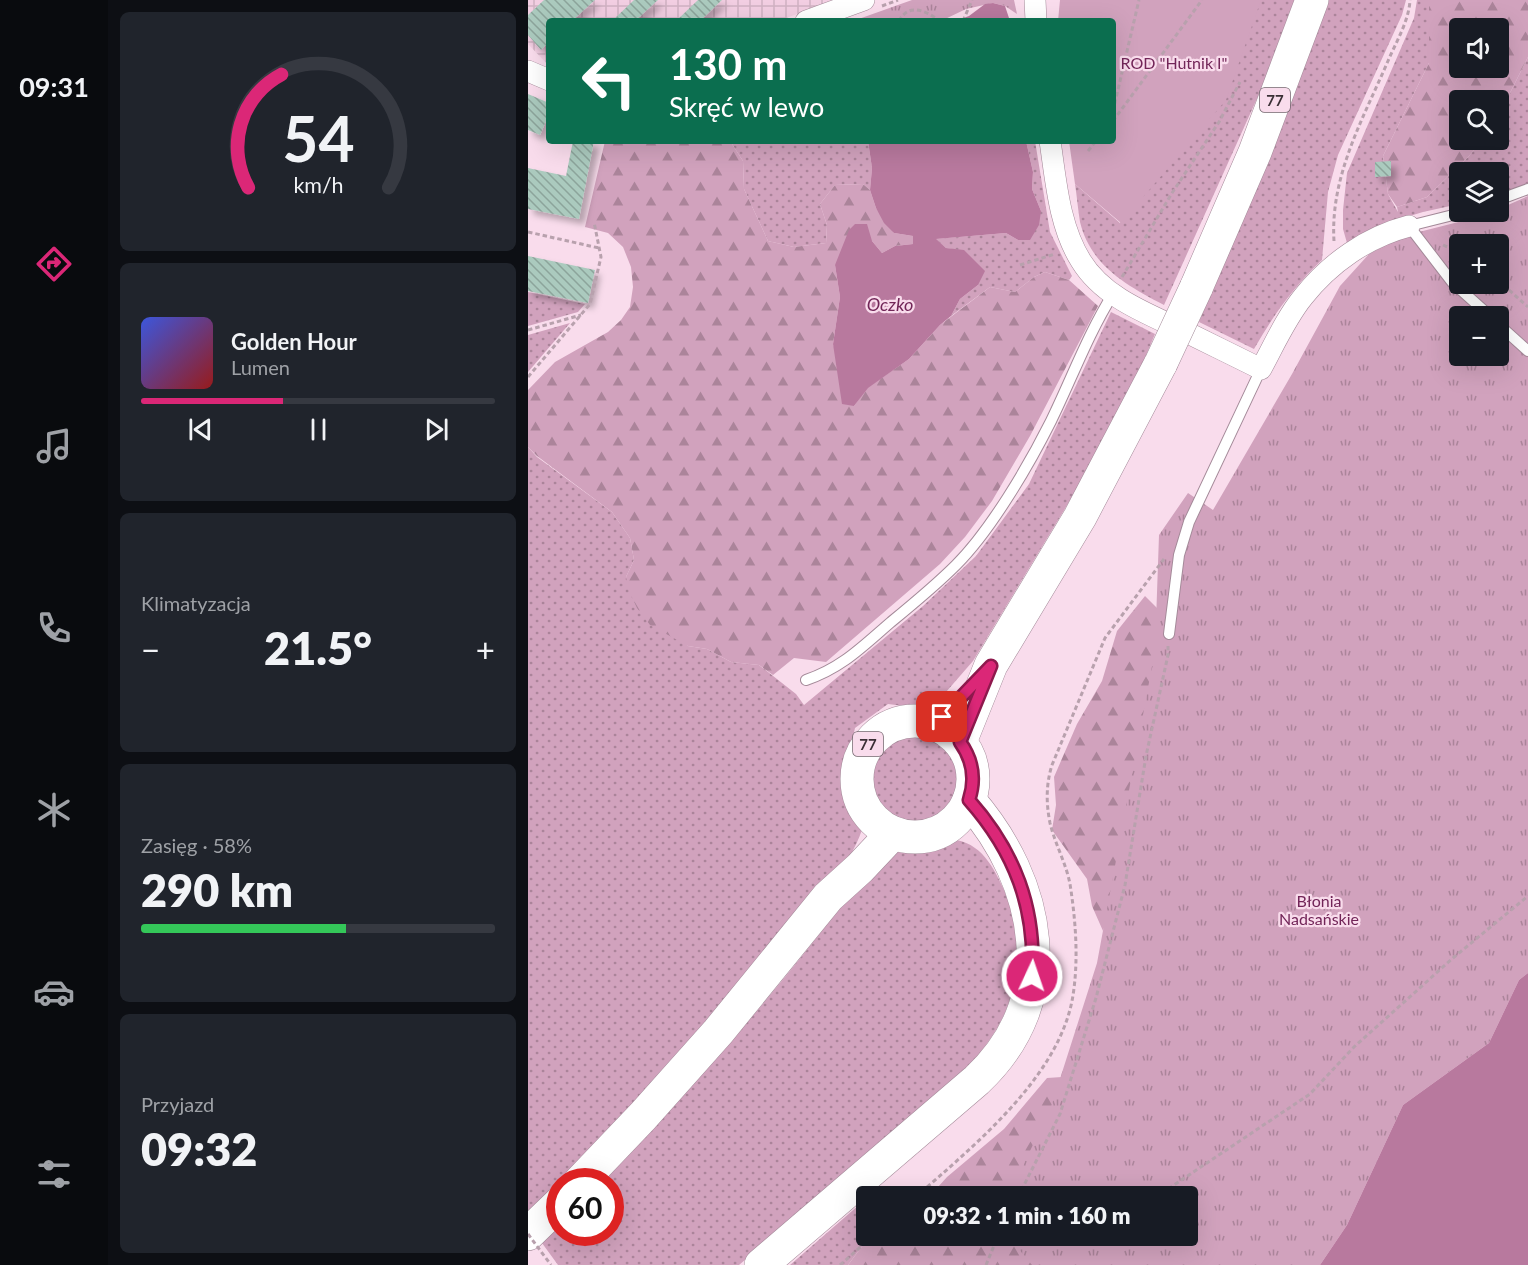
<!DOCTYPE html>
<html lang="pl">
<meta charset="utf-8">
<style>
body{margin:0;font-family:Lato,sans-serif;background:#20242c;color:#f1f3f6;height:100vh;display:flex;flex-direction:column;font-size:22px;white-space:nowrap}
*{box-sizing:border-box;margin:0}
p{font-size:20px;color:#9ea1a6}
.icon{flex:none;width:33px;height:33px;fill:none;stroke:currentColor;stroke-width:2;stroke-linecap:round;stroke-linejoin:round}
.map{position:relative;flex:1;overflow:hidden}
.details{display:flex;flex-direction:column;gap:12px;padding:12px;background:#0d0f14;width:420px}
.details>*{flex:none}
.hud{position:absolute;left:18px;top:18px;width:570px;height:126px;border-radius:6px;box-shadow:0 6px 24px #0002;background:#0b6e4f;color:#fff;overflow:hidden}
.fabs{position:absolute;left:921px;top:18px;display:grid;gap:12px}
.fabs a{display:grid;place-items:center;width:60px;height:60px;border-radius:6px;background:#171b24;box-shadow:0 6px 24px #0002;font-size:30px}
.speed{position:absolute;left:18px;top:1168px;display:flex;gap:12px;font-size:30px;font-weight:700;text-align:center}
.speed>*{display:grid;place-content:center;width:78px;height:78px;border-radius:50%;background:#171b24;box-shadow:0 6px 24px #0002;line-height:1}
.speed .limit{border:9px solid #d22;background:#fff;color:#111}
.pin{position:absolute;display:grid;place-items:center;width:51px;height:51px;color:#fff;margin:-26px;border-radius:12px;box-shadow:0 3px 9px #0006}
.me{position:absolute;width:66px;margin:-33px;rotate:3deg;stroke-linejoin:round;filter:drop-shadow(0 0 4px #0008)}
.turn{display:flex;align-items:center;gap:21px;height:126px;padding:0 24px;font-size:27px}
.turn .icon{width:78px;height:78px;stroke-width:2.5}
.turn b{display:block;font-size:42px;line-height:51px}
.big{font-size:45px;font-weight:800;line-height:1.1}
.details .tile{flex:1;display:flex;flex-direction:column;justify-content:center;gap:9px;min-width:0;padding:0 21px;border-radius:9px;background:#20242c}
.details .dial{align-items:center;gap:0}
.dial svg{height:156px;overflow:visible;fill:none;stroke:#363941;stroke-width:7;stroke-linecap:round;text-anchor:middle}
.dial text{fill:#f1f3f6;stroke:none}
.song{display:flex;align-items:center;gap:18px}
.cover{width:72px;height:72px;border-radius:9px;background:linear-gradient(135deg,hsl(230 70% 55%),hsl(0 70% 35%))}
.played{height:6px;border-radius:3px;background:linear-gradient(90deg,#db2777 40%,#363941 40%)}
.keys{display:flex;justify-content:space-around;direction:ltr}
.heat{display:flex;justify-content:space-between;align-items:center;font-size:33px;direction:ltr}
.charge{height:9px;border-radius:4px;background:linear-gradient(90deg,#34c759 58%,#363941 0)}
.trip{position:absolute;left:328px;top:1186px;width:342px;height:60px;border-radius:6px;background:#171b24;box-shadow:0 6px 24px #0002;font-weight:800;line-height:60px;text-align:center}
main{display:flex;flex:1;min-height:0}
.tab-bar{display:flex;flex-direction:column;width:108px;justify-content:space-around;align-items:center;background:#090b0e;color:#9ea1a6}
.tab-bar .icon{width:42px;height:42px}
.tab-bar .active{color:#db2777}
.tab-bar b{font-size:27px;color:#f1f3f6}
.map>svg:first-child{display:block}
</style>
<main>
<nav class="tab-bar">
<b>09:31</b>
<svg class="icon active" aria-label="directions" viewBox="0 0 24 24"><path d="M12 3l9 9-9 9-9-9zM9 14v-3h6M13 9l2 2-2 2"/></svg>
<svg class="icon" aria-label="music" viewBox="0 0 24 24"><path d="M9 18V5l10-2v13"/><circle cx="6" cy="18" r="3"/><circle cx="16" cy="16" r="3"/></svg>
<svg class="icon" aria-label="phone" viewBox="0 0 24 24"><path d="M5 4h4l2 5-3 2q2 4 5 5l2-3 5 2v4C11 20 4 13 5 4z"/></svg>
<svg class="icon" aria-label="climate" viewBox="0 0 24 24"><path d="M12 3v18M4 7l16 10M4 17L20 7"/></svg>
<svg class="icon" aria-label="car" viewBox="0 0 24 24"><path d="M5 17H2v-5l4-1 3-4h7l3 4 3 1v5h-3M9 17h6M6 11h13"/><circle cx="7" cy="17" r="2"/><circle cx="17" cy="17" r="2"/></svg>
<svg class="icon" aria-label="filters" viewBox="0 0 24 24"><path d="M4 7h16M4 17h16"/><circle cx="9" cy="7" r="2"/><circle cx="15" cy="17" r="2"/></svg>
</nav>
<section class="details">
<div class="tile dial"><svg viewBox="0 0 100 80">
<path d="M14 69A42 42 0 1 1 86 69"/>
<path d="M14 69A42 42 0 0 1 31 11" stroke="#db2777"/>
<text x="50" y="56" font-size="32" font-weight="700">54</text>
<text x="50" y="72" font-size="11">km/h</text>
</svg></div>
<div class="tile">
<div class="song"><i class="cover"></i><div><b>Golden Hour</b><p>Lumen</p></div></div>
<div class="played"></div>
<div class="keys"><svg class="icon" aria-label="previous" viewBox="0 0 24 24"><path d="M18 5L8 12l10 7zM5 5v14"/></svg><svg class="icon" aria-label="pause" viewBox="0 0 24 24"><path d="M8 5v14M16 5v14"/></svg><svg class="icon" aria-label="next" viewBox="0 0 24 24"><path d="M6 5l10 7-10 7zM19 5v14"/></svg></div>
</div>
<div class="tile"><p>Klimatyzacja</p>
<div class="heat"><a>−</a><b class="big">21.5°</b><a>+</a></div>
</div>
<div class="tile"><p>Zasięg · 58%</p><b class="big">290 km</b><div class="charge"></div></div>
<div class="tile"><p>Przyjazd</p><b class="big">09:32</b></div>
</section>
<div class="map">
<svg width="1000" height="1265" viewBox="0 0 1000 1265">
<defs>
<pattern id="industrial-grid" width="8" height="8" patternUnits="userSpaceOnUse" patternTransform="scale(1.5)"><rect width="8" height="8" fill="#f2cee2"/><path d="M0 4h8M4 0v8" fill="none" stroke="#d0b1c2"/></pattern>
<pattern id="grass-dots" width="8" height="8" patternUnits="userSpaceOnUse" patternTransform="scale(1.5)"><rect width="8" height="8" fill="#d1a2bd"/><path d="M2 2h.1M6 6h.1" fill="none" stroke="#ab849a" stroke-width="1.8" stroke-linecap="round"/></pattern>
<pattern id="forest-firs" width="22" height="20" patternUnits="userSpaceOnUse" patternTransform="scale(1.5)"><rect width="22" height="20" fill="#d1a2bd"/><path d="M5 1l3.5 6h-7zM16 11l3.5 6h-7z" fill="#ab849a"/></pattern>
<pattern id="park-tufts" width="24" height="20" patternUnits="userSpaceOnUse" patternTransform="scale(1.5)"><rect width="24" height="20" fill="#d1a2bd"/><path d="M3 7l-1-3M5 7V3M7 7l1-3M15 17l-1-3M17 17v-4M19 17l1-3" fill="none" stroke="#ab849a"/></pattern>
<pattern id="building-back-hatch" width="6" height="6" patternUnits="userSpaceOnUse" patternTransform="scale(1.5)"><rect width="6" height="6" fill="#abcabe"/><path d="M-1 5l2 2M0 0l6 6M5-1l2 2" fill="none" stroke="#8ca49b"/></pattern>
<filter id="shadow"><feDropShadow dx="5.5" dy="5.5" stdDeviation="3" flood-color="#0004"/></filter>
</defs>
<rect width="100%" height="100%" fill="#f9dcec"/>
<path fill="url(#industrial-grid)" d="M0 0H307L250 21H21V66L0 44Z"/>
<g fill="url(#grass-dots)">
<path d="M679 0H768L745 63 636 305C598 285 563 266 552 222 550 210 549 197 547 184L592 223Z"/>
<path d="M795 0H878L874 15 810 155 800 192 794 260C766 286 745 316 726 349L671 322 754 112Z"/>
<path d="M889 0H901V63L855 156 860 194 870 212 869 207 899 197 940 157 955 140H970L971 115 1000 57V183L984 190 971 194 970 172H932L931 204 895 212 849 226 819 243 815 229V210L819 173 886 18Z"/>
<path d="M202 141H340L344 168 342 190 335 184 307 185 292 204 299 225 298 243 266 247 240 241 216 189 215 161Z"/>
<path d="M498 141H507L522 232 544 276 541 280 517 272 506 277 487 292 462 287 423 316 432 299 450 285 436 251 418 248 407 239 478 233 490 240 513 211 504 189 505 172Z"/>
<path d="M0 292 57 304 50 312 0 326Z"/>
<path d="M583 312 627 334 616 360 550 487 445 661 405 707H384L360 704 327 728 321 755 330 765C328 785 332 788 336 806 340 823 328 846 320 859L47 1182H32L31 1199 0 1222V447L9 457 84 512 102 538 106 560 98 577 160 646 179 649 203 662 231 665 268 694 276 705 395 606 448 556 501 484Z"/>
<path d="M42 323 0 372V335Z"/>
<circle cx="387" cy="779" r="42"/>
<path d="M415 839C449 838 463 861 476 890 492 926 493 973 478 1010 455 1066 391 1112 346 1151 301 1189 256 1227 211 1265H30L14 1243 31 1225 32 1233H82V1182H73C143 1109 211 1035 274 956 301 923 325 888 351 854L364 846 398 844Z"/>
<path d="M339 1198V1236H349L335 1245 320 1265H262Z"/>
</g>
<g fill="url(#forest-firs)" fill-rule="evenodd">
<path d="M901 0H1000V57L971 115 970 100H932V140H955L940 157 899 197 869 207 860 194 855 156 901 63ZM932 28H970V68H932Z"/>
<path d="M77 141H202L215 161 216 189 240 241 266 247 298 243 299 225 292 204 307 185 335 184 342 190 348 208 366 233 385 236V244L367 246 354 253 344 241 307 265 312 297 305 344 326 406 339 388 381 359 412 325 462 287 487 292 506 277 517 272 541 280 570 306 502 436 464 501 437 537 412 564 298 662 266 658 245 675 231 665 203 662 179 649 160 646 122 625 109 608 101 591 98 577 106 560 102 538 84 512 9 456 0 447V390L27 362 80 332 93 320 102 307 105 287 103 267 95 247 80 233 57 227Z"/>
<path d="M617 596 634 613 589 887 575 931 564 906 559 879 524 830 528 805 526 777 549 724 574 681 589 631Z"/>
<path d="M768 1074 645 1265H320L335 1245 349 1236H660V1197H401L419 1177 476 1129 519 1078 564 1075Z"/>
</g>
<g fill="url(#park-tufts)" fill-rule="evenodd">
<path d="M384 0H486L489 14 477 6 465 3 438 9 413 21H325Z"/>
<path d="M1000 196V973L991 980 961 1043 875 1105 819 1225 792 1265H504L480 1236H660V1197H480L523 1107 569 963 627 650 631 535 660 493 685 510 764 374 812 286 841 254 875 236 970 212 971 209ZM932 244H970V284H932ZM932 316H970V356H932Z"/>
</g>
<path fill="#d1a2bd" d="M532 0H733L698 100 593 223 547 184 541 141H585V21H530Z"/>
<g fill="#b8799e">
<path d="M465 3 477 6 482 21H427L441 16 457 4Z"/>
<path d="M340 141H498L505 172 504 189 513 211 511 225 502 240H490L478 233 408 239 418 248 436 250 457 271 450 285 432 299 423 316 412 325 381 359 340 388 326 406 314 404 305 344 312 297 307 265 321 230 327 224H339L344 241 354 253 367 246 385 244V236L366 233 356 223 348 208 342 190 344 168Z"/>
<path d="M1000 973V1265H792L819 1225 875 1105 961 1043 991 980Z"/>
</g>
<g fill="url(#building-back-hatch)" filter="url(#shadow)">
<path d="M16 0H67L44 21H21V42L13 50 0 35V15Z"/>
<path d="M106 0H130L107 21H84Z"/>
<path d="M170 0H194L172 21H148Z"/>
<path d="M0 94 21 103V114L12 135 0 130Z"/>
<path d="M45 141H66L51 219 0 209V168L38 176Z"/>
<path d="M863 161V176L847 177V162Z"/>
<path d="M0 256 67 270 60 303 0 291Z"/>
</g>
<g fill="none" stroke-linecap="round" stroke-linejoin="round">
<g stroke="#a48a99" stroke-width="12">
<g id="lane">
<path d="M970 200 1000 189"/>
<path d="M937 212 881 226 924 282 962 316"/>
<path d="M970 324 1000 351"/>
<path d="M641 634 651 555 661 522 733 369"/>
<path d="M278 680C314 668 335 646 363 622 385 604 408 585 428 565 463 530 501 465 523 421 544 378 560 334 585 294"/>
</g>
</g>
<g stroke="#a48a99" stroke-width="22">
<g id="street">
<path d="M507 0 508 21"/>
<path d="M278 21 336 0"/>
<path d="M0 71 21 80"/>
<path d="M522 141C528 181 531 226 553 261 575 297 618 313 654 330 680 343 707 356 733 369 746 345 758 318 775 297 802 263 839 237 881 226"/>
</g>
</g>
<g stroke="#a48a99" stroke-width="34">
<g id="primary">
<path d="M668 288 727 152 784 0"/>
<circle cx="387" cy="779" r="58"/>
<path d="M432 742 463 665 552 517 633 363"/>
<path d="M52 1182 115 1116 190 1032 300 897 332 868 365 833"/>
<path d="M0 1234 32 1203"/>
<path d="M233 1265 449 1080C536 998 513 883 441 800"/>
</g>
</g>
<g stroke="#b8a1ad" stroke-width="3" stroke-dasharray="4.5 3" stroke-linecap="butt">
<path d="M354 6 370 0"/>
<path d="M371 21C381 2 398 11 412 21"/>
<path d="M435 21 444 0"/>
<path d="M585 111 611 0"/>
<path d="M585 121 674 0"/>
<path d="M560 151 568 141"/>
<path d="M0 232 71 248"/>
<path d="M806 241C802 176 835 119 860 61 868 42 881 21 882 0"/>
<path d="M915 245 932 253"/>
<path d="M492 265 527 254"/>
<path d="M594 277 644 193 691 122 712 82"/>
<path d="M970 280 1000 307"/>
<path d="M0 330 53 315"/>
<path d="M0 377 62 304 73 257 66 222"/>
<path d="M388 1197C445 1146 528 1080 544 1001 551 964 548 922 542 884 538 863 527 844 522 823 518 803 518 784 524 765L577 638 636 559"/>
<path d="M490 1197 532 1114 568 998 597 885 618 756 640 655V646"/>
<path d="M628 1197 782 1094 826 1047 925 958 1000 896"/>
<path d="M312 1265 345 1236"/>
<path d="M458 1265 470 1236"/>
</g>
<use href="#lane" stroke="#fff" stroke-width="10"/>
<use href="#street" stroke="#fff" stroke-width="21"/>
<use href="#primary" stroke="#fff" stroke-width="33"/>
<g stroke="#a48a99" stroke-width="34" stroke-linecap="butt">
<path id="primary-bridge" d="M633 363 668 288"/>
</g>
<path stroke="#b8a1ad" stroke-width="3" stroke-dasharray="4.5 3" stroke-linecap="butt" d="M0 1234 23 1265"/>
<use href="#primary-bridge" stroke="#fff" stroke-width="33"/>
</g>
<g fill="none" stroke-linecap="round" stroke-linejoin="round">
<g stroke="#8e194d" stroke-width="15">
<path id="route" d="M414 717 463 666 432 742C445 760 448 779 441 800 487 852 508 908 504 976"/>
</g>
<use href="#route" stroke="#db2777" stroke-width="10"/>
</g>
<g text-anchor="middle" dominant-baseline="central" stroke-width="4.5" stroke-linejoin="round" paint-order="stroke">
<g fill="#f9dcec" stroke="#73636c" stroke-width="1.5">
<rect x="732" y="88" width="30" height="24" rx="4.5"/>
<rect x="325" y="732" width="30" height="24" rx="4.5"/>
</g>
<g font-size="15" font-weight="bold" fill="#3a2f35">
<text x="747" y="100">77</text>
<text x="340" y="744">77</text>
</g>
<g font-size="16" fill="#722558" stroke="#f9dcec">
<text x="646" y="62">ROD "Hutnik I"</text>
<text x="791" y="900">Błonia<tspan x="791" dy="18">Nadsańskie</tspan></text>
</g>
<g font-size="18" font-style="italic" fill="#722658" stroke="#f9dcec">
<text x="362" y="304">Oczko</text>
</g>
</g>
</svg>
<div class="fabs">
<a><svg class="icon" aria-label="sound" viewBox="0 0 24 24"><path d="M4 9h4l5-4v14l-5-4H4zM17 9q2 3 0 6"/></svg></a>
<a><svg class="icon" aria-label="search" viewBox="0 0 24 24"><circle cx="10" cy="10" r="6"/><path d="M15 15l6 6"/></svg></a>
<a><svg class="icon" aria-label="layers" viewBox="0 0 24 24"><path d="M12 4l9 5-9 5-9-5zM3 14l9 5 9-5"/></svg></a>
<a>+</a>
<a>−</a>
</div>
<div class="speed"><div class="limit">60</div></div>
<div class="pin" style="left:414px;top:717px;background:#d93025"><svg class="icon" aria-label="arrive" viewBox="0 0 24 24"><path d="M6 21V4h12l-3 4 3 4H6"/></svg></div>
<svg class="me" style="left:504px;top:976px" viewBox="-20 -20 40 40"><circle r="17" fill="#db2777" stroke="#fff" stroke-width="3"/><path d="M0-11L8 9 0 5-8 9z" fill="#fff"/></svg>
<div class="trip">09:32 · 1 min · 160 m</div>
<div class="hud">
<div class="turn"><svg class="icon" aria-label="left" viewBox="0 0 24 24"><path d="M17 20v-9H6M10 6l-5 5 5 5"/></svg><div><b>130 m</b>Skręć w lewo</div></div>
</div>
</div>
</main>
